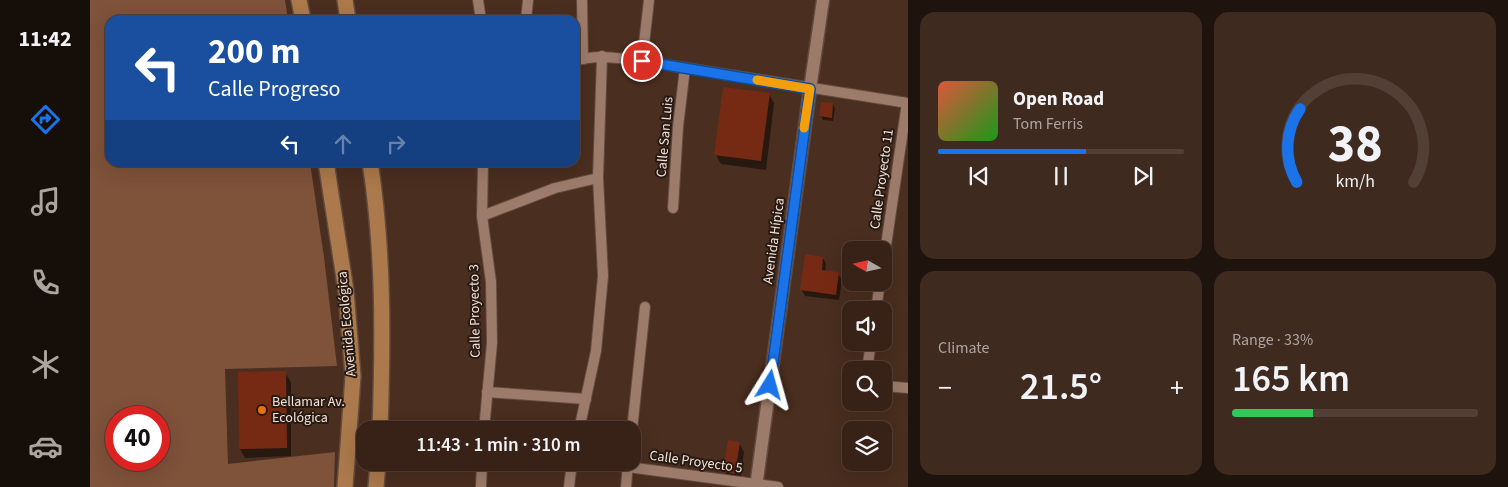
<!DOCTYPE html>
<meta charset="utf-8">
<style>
body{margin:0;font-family:"Source Sans 3",sans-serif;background:#3f2a20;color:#f1f3f6;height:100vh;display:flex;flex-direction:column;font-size:19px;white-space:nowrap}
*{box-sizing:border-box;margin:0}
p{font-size:16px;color:#aba4a1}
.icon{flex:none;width:28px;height:28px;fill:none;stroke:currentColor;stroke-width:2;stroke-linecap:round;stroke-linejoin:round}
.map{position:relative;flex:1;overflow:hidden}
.side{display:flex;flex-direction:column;gap:12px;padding:12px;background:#1f130d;width:600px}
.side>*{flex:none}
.banner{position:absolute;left:15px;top:15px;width:475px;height:152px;border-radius:15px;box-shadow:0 5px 20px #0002,0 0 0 1px #523f36;background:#1a4fa0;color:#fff;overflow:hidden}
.needle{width:32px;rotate:279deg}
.tools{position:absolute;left:752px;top:241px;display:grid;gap:10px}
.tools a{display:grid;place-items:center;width:50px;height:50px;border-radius:10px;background:#382217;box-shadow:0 5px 20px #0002,0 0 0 1px #523f36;font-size:25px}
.speed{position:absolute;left:15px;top:406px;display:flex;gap:10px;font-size:25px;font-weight:700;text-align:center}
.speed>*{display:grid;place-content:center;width:65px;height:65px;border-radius:50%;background:#382217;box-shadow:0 5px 20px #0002,0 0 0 1px #523f36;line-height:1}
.speed .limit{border:8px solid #d22;background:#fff;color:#111}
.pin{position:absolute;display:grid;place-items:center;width:42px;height:42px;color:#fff;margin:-21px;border:2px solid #fff;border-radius:50%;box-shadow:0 1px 5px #0007}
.me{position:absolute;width:55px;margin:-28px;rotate:8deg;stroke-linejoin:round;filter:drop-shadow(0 0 4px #0008)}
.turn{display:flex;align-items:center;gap:18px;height:105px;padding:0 20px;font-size:22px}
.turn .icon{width:65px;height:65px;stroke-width:2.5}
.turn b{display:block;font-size:35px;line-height:42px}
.lanes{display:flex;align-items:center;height:48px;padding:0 20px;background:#0003;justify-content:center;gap:25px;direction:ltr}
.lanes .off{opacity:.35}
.big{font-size:38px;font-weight:600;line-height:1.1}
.side .widget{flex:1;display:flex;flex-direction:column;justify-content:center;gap:8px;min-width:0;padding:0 18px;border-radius:15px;background:#3f2a20}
.side .dial{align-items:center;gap:0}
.dial svg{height:130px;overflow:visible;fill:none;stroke:#523f36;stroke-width:7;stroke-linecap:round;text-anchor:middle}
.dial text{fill:#f1f3f6;stroke:none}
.song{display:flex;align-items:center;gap:15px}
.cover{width:60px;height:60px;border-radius:8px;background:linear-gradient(135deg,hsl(10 70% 55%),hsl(120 70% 35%))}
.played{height:5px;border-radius:2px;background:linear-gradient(90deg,#1a73e8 60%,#523f36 60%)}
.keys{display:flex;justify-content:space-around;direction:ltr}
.heat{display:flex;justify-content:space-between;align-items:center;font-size:28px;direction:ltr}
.charge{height:8px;border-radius:4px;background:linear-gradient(90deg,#34c759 33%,#523f36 0)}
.side .tiles{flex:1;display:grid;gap:12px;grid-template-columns:repeat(2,1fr)}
.trip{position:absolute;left:266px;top:421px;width:285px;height:50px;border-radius:15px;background:#382217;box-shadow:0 5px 20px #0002,0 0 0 1px #523f36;font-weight:600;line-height:50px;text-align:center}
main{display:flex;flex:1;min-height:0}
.tabs{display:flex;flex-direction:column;width:90px;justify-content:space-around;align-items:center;background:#160e09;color:#aba4a1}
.tabs .icon{width:35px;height:35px}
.tabs .selected{color:#1a73e8}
.tabs b{font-size:22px;color:#f1f3f6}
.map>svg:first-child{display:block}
</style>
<main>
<nav class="tabs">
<b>11:42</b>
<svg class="icon selected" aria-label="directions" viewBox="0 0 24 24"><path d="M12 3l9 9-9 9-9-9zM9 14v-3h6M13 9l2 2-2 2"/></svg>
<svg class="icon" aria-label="music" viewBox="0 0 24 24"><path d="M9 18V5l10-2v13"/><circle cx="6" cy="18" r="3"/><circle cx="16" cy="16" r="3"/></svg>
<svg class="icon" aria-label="phone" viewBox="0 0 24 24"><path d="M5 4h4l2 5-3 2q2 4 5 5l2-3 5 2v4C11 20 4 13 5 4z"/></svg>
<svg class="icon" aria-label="climate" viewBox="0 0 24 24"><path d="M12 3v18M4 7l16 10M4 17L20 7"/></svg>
<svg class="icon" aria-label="car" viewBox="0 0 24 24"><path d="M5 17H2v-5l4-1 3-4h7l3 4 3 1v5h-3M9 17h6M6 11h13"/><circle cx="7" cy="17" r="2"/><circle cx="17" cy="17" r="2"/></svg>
</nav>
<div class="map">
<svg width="818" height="487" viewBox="0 0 818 487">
<rect width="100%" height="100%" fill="#4a2e1f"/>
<path fill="#7f523a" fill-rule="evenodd" d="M0 0H195L198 20H20V162L220 163 234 257 247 366 135 369 138 464 245 452 244 487H0ZM26 418H69V460H26Z"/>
<g fill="#0007">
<path d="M679 94 684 103 676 170 631 164 626 155Z"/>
<path d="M743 104 745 109 743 121 733 120 731 116Z"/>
<path d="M733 258 736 264 735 272 748 274 752 280 749 300 715 296 711 289Z"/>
<path d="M149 373H195L201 382V456L155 458 150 449Z"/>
<path d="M649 443 654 452 650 482 640 481 635 472Z"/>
</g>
<g fill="#762a13">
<path d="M633 87 680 93 671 161 624 155Z"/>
<path d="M731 102 743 103 742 118 729 116Z"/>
<path d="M715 254 733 257 732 270 749 272 746 295 710 290Z"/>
<path d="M196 371 197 448 149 449 148 372Z"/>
<path d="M638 440 650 442 645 474 633 472Z"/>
</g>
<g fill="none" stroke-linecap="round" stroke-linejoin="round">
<g stroke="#624b3e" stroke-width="12">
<g id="minor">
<path d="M388 0 391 20"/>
<path d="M492 0 493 59"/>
<path d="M436 20 438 0"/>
<path d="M485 61C507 54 529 58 552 61L818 103"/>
<path d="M552 61 559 0"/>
<path d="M393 162 392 216 401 282 402 343 394 430"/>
<path d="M583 208 588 127 595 68"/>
<path d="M392 216 465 188 508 178"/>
<path d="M794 259 817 103"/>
<path d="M786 310 790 282"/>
<path d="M777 370 781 342"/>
<path d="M794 386 818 388"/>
<path d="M397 392 496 399"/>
<path d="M489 430 506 351 513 276 508 178 512 56"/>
<path d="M542 430 555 307"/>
<path d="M490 462 538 467 688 487"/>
<path d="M391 487 392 462"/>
<path d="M479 487 482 462"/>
<path d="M536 487 538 462"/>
</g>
</g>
<g stroke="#624b3e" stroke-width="15">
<path id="tertiary" d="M666 487 720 89 733 0"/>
</g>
<g stroke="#624b3e" stroke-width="18">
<g id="primary">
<path d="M209 0 213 20"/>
<path d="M255 0 258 20"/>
<path d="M236 162 256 291 263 376 255 487"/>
<path d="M280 162C294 251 293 341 290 430"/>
<path d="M286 487 288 462"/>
</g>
</g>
<use href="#minor" stroke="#9d7b6a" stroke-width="10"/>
<use href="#tertiary" stroke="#9d7b6a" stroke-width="12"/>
<use href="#primary" stroke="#ab794b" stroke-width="15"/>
</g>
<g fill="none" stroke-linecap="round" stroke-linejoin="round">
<g stroke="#114b97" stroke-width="12">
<path id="route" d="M552 61 720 89 680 385"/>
</g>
<use href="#route" stroke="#1a73e8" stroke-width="9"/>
<path stroke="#f59e0b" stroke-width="9" d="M667 80 720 89 714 128"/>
</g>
<circle fill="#e8710a" stroke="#271a13" stroke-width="2" cx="172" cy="410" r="5"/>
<g text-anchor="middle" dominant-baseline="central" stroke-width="4" stroke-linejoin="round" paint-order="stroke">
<g font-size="14" fill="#f5e3d9" stroke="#271a13">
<text transform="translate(575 137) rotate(-85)">Calle San Luis</text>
<text transform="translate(792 179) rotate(-82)">Calle Proyecto 11</text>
<text transform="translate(684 241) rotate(-82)">Avenida Hípica</text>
<text transform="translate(385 311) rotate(-91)">Calle Proyecto 3</text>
<text transform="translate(257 324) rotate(-95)">Avenida Ecológica</text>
<text transform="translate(606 462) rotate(8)">Calle Proyecto 5</text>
</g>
<g font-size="14" fill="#f5e3d9" stroke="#271a13" text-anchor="start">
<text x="182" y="402">Bellamar Av.<tspan x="182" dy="16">Ecológica</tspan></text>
</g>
</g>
</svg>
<div class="tools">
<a><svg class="needle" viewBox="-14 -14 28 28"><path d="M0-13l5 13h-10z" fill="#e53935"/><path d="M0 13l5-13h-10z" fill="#aba4a1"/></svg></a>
<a><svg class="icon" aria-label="sound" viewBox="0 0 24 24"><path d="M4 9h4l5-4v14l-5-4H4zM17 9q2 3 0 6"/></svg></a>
<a><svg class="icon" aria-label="search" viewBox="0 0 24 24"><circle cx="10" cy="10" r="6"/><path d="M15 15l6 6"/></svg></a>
<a><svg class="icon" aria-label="layers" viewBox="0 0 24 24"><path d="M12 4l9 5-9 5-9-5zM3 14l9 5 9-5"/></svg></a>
</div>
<div class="speed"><div class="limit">40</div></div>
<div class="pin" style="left:552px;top:61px;background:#d93025"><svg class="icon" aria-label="arrive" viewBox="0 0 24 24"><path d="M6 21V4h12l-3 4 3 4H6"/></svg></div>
<svg class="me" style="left:680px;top:385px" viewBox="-20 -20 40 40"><path d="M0-17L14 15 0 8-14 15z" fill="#1a73e8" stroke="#fff" stroke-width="4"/></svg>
<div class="trip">11:43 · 1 min · 310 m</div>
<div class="banner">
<div class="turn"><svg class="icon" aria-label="left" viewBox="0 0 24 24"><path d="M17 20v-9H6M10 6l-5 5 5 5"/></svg><div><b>200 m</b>Calle Progreso</div></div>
<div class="lanes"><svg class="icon" aria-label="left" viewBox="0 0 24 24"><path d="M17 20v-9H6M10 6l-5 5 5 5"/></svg><svg class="icon off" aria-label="ahead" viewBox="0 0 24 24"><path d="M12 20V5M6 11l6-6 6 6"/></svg><svg class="icon off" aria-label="right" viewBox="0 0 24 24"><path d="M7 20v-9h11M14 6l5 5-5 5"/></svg></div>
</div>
</div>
<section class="side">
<div class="tiles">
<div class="widget">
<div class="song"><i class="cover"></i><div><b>Open Road</b><p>Tom Ferris</p></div></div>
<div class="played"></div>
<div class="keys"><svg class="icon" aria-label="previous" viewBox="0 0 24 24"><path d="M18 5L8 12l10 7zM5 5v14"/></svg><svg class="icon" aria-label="pause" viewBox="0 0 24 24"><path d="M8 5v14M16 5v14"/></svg><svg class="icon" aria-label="next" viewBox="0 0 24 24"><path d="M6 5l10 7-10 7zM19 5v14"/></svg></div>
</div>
<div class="widget dial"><svg viewBox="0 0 100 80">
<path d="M14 69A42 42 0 1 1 86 69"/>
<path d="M14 69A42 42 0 0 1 16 24" stroke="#1a73e8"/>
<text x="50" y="56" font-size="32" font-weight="700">38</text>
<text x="50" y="72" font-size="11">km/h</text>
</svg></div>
<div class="widget"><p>Climate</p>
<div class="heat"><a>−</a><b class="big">21.5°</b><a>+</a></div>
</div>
<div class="widget"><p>Range · 33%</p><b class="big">165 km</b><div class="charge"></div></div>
</div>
</section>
</main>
